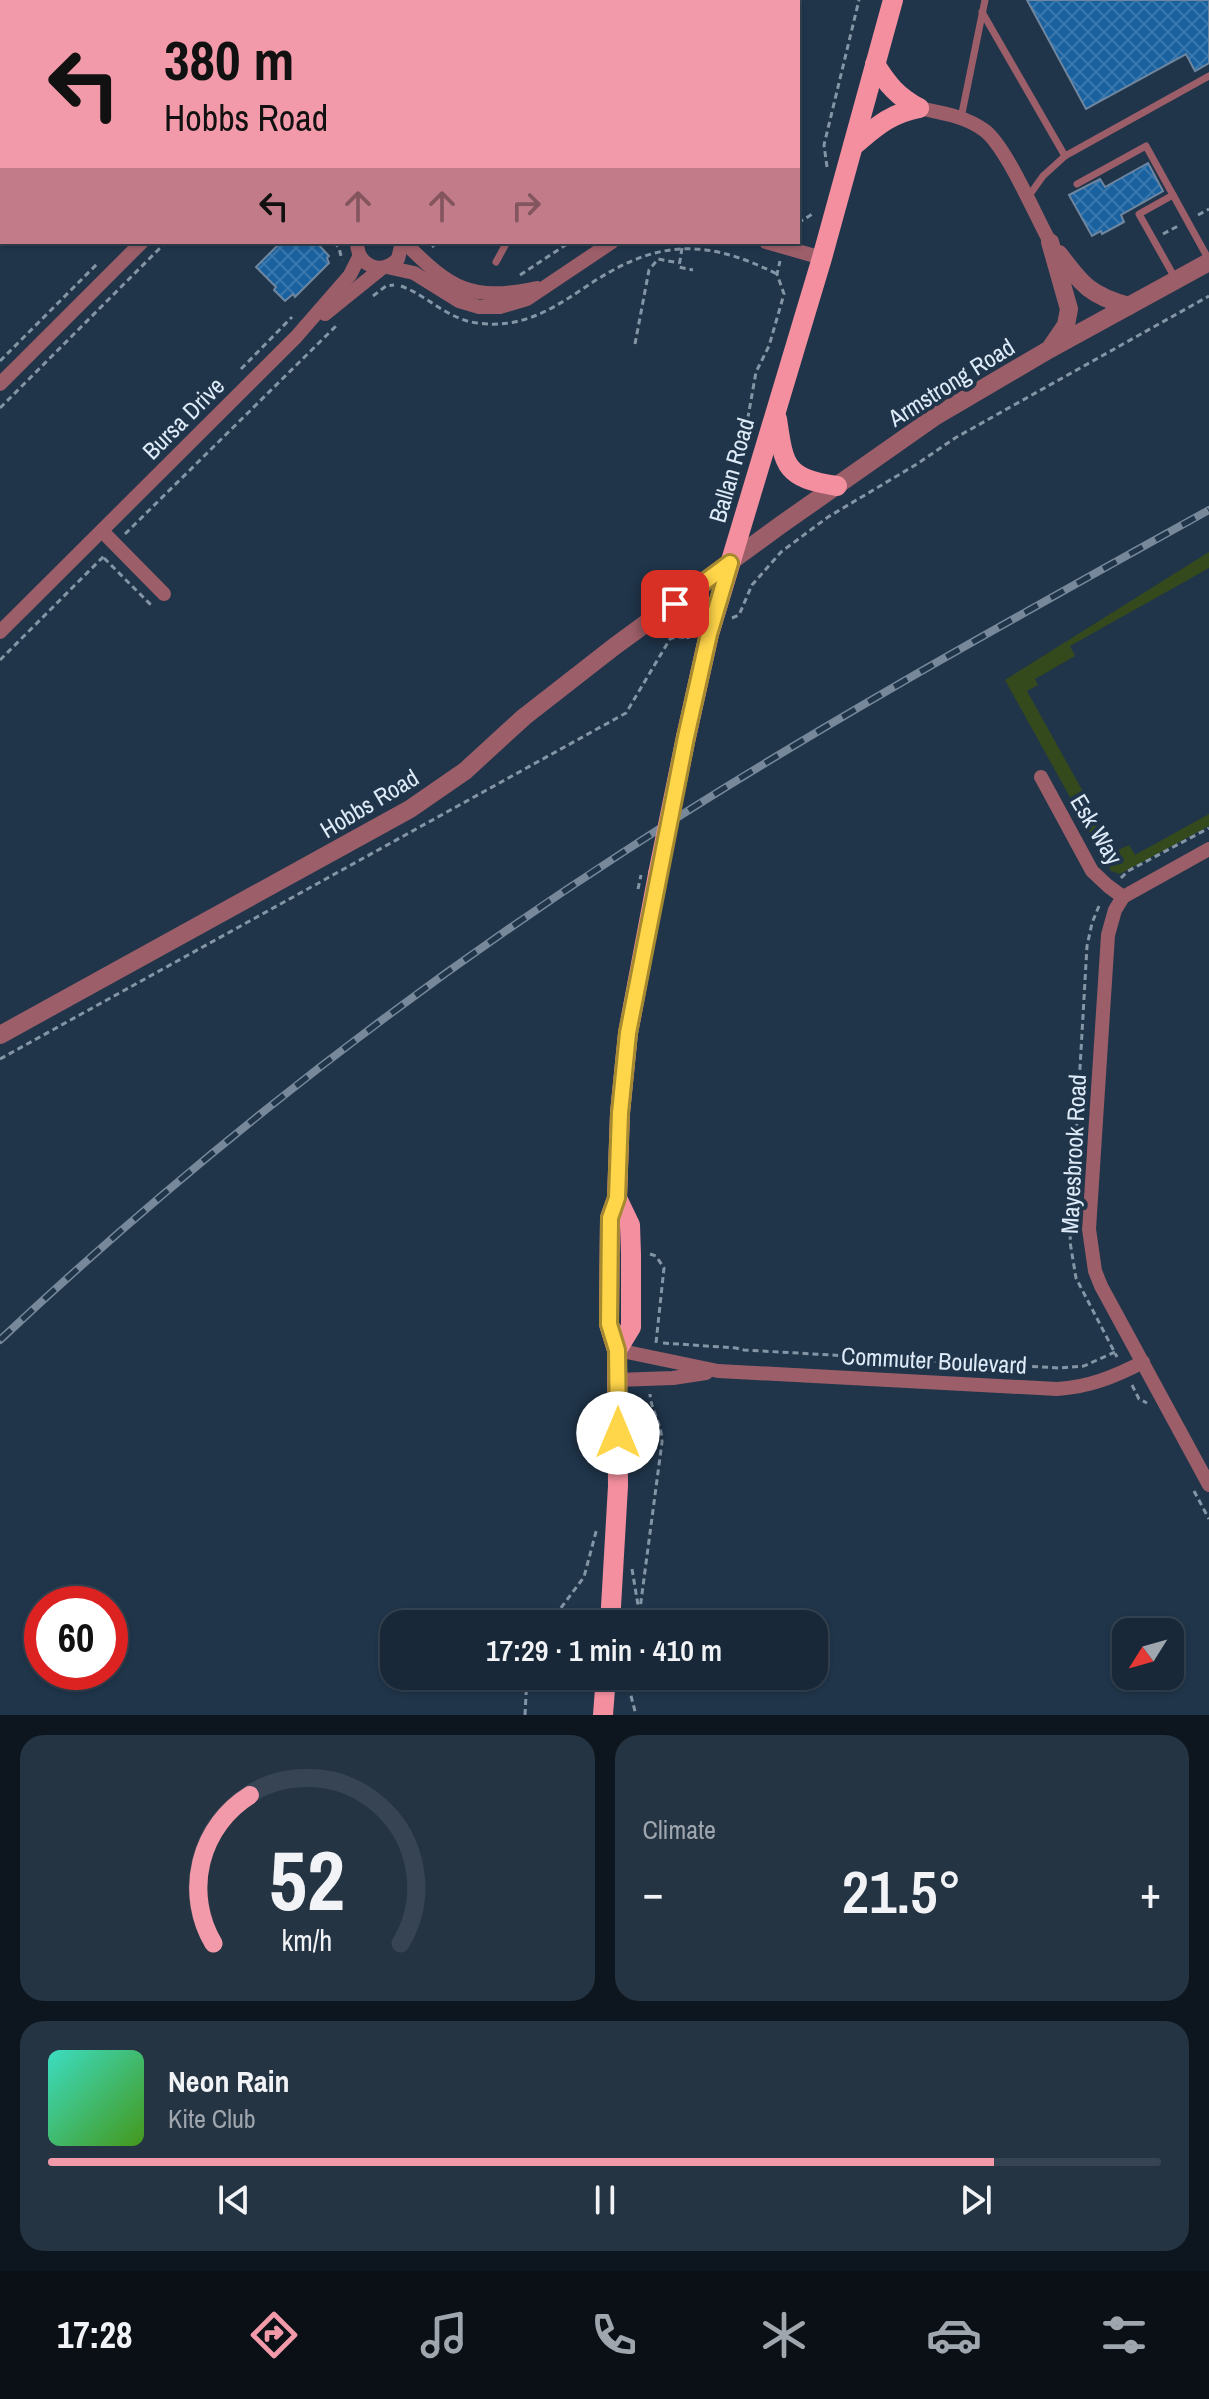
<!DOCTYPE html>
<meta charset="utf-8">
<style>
body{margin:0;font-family:"Archivo Narrow",sans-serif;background:#253443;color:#f1f3f6;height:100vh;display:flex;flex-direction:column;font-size:30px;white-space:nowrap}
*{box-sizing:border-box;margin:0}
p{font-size:26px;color:#9fa6ae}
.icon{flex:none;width:44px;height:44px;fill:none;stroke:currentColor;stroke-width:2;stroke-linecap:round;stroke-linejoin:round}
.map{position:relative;height:1715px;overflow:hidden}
.sheet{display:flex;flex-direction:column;gap:20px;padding:20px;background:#0d161f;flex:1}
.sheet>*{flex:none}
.guide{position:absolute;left:0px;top:0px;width:800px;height:244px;box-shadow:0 2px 6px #0004,0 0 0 2px #364453;background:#f39aaa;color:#111;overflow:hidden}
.needle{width:52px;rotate:233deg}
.buttons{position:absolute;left:1112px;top:1618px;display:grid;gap:16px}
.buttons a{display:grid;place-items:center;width:72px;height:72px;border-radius:16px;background:#182838;box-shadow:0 2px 6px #0004,0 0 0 2px #364453;font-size:40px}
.speed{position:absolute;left:24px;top:1586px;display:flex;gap:16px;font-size:40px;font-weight:700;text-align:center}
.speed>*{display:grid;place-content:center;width:104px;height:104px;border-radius:50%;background:#182838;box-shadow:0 2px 6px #0004,0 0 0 2px #364453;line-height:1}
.speed .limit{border:12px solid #d22;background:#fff;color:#111}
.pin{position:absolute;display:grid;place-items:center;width:68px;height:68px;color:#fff;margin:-34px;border-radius:16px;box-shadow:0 4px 12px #0006}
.me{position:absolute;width:88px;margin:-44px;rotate:0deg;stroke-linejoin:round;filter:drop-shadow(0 0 6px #0008)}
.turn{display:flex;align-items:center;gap:28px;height:168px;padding:0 32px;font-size:36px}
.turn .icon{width:104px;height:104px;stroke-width:2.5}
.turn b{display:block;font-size:56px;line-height:68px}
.lanes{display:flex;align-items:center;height:76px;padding:0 32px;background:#0003;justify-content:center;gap:40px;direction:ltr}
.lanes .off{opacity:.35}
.big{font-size:60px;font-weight:600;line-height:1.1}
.sheet .tile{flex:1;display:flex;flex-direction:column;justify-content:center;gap:12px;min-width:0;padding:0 28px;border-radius:24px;background:#253443}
.sheet .dial{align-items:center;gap:0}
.dial svg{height:208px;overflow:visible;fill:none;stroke:#364453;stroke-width:7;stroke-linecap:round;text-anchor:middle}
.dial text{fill:#f1f3f6;stroke:none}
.song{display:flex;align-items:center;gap:24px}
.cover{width:96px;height:96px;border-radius:12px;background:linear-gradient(135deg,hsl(170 70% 55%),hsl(100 70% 35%))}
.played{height:8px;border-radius:4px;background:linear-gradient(90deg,#f39aaa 85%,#364453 85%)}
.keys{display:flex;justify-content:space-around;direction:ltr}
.heat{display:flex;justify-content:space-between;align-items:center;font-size:44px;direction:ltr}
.sheet .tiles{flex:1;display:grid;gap:20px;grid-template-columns:1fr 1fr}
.tile:last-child{grid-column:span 2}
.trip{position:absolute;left:380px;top:1610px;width:448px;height:80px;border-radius:24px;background:#182838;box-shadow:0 2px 6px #0004,0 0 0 2px #364453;font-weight:600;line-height:80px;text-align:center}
.menu{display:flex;height:128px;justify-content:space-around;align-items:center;background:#0a1016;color:#9fa6ae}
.menu .icon{width:56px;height:56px}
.menu .selected{color:#f39aaa}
.menu b{font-size:36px;color:#f1f3f6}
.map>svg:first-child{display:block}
</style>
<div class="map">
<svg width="1209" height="1715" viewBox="0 0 1209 1715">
<defs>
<pattern id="building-cross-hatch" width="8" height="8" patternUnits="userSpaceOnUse" patternTransform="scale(2)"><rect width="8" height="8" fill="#19619f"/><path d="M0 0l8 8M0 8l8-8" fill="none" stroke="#3a78ad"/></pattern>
</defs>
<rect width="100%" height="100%" fill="#20354a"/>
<path fill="#354a1c" d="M1209 552V568L1070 646 1075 656 1035 679 1038 685 1027 691 1116 851 1129 845 1135 855 1209 814V826L1120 874 1111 871 1005 680Z"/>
<g fill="url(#building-cross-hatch)" stroke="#6e869f" stroke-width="2">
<path d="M1027 0H1209V63L1195 71 1186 54 1086 109Z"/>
<path d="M1148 163 1163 191 1121 215 1124 222 1102 234 1101 231 1092 236 1069 195 1100 179 1105 187Z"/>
<path d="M281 242H316L329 256 327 258 329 263 295 297 293 294 285 301 274 290 276 287 256 267Z"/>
</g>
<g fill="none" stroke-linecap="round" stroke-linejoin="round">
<g stroke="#8495a6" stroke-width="3" stroke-dasharray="6 4" stroke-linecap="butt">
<path d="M32 0 35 2"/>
<path d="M295 2 296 0"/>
<path d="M333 2 334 0"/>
<path d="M0 36 2 37"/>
<path d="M0 112 2 110"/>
<path d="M0 159 2 157"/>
<path d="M827 167 824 145 859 0"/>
<path d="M1198 215 1209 209"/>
<path d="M798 223 814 213"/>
<path d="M1163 234 1178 226"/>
<path d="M334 242 339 248 342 260"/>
<path d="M431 242 434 248"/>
<path d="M682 248 679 267 693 270"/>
<path d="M520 275 570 242"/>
<path d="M401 286C428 296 447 319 477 323 519 329 550 311 584 288 653 241 701 236 777 274"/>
<path d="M373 296 386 286 394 285"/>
<path d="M635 344 649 270 658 259 679 263"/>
<path d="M0 361 97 264"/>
<path d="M241 369 292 317"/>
<path d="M0 408 166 242"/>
<path d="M739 468 756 372 769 346 784 294 777 274 780 261"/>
<path d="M125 534 336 326"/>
<path d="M104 558 152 606"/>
<path d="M732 618 739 615 752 585 781 552 828 517 917 464 955 438 1209 296"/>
<path d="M688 639 687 629 692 611"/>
<path d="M0 660 106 554"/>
<path d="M1121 878 1128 871 1209 828"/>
<path d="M1099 906 1092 923 1087 946 1070 1242 1076 1278 1117 1357"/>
<path d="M0 1059 626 713 670 639C678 635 685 639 692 636"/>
<path d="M650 1254 656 1256 664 1268 656 1343"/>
<path d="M663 1343 736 1348 744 1350 1060 1368 1084 1366 1115 1352"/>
<path d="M1132 1385 1139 1399 1147 1403"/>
<path d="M1194 1491 1209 1519"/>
<path d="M632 1569 638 1605"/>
<path d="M549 1624 584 1577 597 1528"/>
<path d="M638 1624 662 1442C662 1424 651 1411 650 1394"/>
<path d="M632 1676 630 1692 636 1715"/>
<path d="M525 1715 527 1676"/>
</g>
<g stroke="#9c5e68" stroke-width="7">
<path d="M982 12 1065 156"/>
<path d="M961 118 985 0"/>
<path d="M1077 184 1146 146 1209 260"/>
<path d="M1173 195 1139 214 1175 278"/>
<path d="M1028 197 1043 176 1065 156 1209 76"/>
<path d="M496 262 507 242"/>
</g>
<g stroke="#9c5e68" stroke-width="14">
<path d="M314 2V0"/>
<path d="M516 2 517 0"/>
<path d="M0 7 2 8"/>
<path d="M919 108C942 113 965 116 984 130 1006 146 1035 215 1050 242"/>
<path d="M0 135 2 133"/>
<path d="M357 242C357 266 381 276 398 259L402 242"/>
<path d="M404 242C451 289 470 302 537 288"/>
<path d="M766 242 822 258"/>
<path d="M387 267 414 273 459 301 479 307H500L527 299 612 242"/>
<path d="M325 314 382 268"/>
<path d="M0 384 142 242"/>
<path d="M102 531 164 594"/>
<path d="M0 632 296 337 350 275 359 257"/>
<path d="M1041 777 1092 871 1108 886 1123 897"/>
<path d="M1209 849 1123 897 1115 910 1108 935 1089 1229 1095 1271 1101 1286 1209 1485"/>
<path d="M617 1350 718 1371 1057 1389C1089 1387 1114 1377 1143 1362"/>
<path d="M617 1380 673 1378 706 1373"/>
</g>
<g stroke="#9c5e68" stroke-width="18">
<path d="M1050 242 1069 309 1066 325 1051 347"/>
<path d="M1059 254C1082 285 1091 296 1129 306"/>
<path d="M0 1035 410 809 465 771 524 717 615 646 782 524 936 416 1050 349 1209 262"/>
</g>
<g stroke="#f38f9f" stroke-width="20">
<path d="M875 64C887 84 898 97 919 108"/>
<path d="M853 146C876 127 889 114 919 108"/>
<path d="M777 419C784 467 785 478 837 486"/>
<path d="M686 737 709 634 822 258 893 0"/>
<path d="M617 1198 630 1225 631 1254V1327L617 1350"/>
<path d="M610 1624 618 1486 617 1350 609 1324 610 1218 617 1198 620 1113 628 1033 658 874"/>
<path d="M603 1715 606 1676"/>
</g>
<g stroke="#768899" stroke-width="8">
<path id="rail" d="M0 1340C192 1160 401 996 622 853 812 729 1011 620 1209 510"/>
</g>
<use href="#rail" stroke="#20354a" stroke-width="5" stroke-dasharray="15" stroke-linecap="butt"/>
<path stroke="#8495a6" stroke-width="3" stroke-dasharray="6 4" stroke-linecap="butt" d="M638 889 641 875"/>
<path stroke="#f38f9f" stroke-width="20" d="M658 874 686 737"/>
</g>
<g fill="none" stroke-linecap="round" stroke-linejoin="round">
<g stroke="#a68a30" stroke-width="20">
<path id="route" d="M618 1433 617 1350 609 1324 610 1218 617 1198 620 1113 628 1033 686 737 709 634 730 563 675 604"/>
</g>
<use href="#route" stroke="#ffd54a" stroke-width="14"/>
</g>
<g text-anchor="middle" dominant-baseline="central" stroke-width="8" stroke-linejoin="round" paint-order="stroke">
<g font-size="24" fill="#ddeaf8" stroke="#20354a">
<text transform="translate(951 382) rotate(-32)">Armstrong Road</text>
<text transform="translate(183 418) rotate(-45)">Bursa Drive</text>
<text transform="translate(731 470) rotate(-74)">Ballan Road</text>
<text transform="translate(369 803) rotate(-31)">Hobbs Road</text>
<text transform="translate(1097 829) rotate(59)">Esk Way</text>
<text transform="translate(1073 1154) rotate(-87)">Mayesbrook Road</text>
<text transform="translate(934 1360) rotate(3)">Commuter Boulevard</text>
</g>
</g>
</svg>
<div class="buttons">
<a><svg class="needle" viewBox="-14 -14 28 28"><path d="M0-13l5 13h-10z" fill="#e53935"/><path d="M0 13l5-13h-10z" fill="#9fa6ae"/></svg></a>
</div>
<div class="speed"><div class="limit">60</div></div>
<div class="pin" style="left:675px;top:604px;background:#d93025"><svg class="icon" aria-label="arrive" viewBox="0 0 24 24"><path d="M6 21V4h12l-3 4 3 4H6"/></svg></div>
<svg class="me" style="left:618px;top:1433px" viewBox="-20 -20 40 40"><circle r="19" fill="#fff"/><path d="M0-13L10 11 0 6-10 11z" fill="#ffd54a"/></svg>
<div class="trip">17:29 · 1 min · 410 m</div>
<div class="guide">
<div class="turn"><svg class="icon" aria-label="left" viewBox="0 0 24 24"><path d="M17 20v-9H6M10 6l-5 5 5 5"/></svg><div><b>380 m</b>Hobbs Road</div></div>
<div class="lanes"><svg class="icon" aria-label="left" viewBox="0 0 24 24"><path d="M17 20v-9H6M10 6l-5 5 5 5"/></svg><svg class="icon off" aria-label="ahead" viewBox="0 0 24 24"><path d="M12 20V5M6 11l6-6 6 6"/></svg><svg class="icon off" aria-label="ahead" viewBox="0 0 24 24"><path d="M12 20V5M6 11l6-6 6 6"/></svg><svg class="icon off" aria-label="right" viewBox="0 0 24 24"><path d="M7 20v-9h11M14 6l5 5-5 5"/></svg></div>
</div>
</div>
<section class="sheet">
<div class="tiles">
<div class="tile dial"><svg viewBox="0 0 100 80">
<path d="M14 69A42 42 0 1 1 86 69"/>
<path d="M14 69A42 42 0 0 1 28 12" stroke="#f39aaa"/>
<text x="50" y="56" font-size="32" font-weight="700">52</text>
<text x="50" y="72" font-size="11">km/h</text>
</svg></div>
<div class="tile"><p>Climate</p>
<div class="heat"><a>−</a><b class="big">21.5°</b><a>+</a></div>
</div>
<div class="tile">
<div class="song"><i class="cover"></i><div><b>Neon Rain</b><p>Kite Club</p></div></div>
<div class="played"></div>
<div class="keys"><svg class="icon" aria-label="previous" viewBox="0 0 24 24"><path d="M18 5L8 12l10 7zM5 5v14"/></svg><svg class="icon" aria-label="pause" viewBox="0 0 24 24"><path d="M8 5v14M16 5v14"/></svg><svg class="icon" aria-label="next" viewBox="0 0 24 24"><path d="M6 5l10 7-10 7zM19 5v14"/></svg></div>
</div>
</div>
</section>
<nav class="menu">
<b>17:28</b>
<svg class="icon selected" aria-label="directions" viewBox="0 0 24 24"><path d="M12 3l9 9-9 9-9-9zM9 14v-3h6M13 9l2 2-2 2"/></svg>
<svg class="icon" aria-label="music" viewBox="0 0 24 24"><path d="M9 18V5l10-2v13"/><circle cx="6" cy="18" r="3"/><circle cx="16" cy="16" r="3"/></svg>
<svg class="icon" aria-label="phone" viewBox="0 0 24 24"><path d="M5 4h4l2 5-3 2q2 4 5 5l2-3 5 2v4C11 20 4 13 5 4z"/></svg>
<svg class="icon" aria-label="climate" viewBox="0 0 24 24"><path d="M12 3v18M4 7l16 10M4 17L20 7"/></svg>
<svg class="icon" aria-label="car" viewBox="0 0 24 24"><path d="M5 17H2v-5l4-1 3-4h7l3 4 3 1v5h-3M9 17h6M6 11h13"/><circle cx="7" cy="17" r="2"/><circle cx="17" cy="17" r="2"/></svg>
<svg class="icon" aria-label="filters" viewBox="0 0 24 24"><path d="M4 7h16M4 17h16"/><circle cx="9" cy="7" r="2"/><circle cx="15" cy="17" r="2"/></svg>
</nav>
